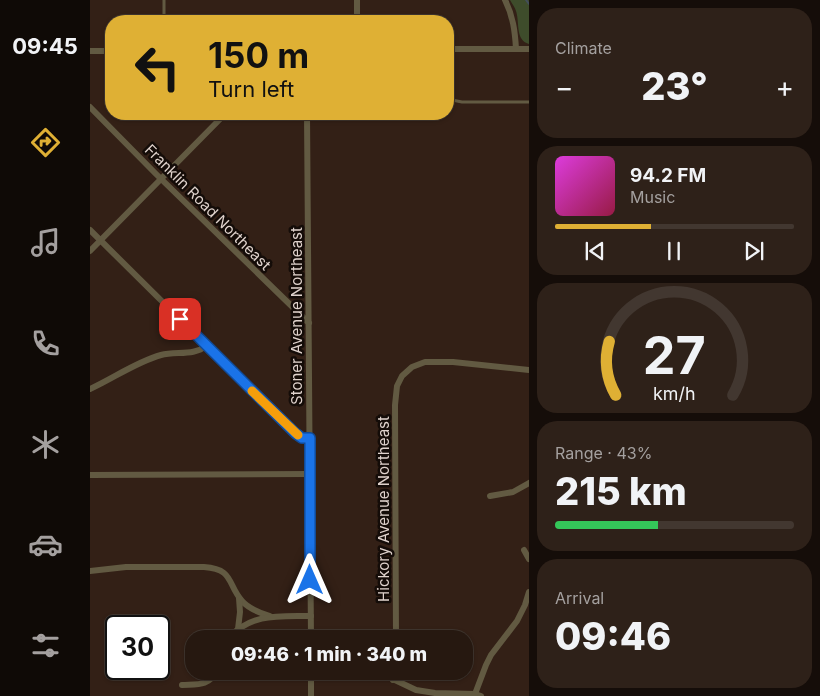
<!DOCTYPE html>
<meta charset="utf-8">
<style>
body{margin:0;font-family:Inter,sans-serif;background:#2e2119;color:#f1f3f6;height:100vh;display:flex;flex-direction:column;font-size:19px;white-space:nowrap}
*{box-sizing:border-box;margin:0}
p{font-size:16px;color:#a4a09f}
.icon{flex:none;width:28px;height:28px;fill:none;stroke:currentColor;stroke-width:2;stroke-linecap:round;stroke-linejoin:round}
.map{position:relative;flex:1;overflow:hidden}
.drawer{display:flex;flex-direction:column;gap:8px;padding:8px;background:#150d09;width:291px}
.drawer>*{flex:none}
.banner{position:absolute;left:15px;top:15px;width:349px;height:105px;border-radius:20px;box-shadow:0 1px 4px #0004,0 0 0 1px #423730;background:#dfb034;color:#111;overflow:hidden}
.speed{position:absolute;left:15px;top:615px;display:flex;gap:10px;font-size:25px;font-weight:700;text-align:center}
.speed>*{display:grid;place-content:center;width:65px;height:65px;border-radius:50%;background:#261810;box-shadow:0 1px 4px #0004,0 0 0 1px #423730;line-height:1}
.speed .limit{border:2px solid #111;border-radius:8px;background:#fff;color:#111}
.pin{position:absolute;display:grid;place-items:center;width:42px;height:42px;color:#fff;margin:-21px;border-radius:10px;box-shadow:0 2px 8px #0006}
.me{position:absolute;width:55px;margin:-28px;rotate:0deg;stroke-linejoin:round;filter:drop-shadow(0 0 4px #0008)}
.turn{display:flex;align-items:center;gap:18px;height:105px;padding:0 20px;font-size:22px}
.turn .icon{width:65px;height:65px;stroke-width:2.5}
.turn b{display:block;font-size:35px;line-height:42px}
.big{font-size:38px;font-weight:800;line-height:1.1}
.drawer .widget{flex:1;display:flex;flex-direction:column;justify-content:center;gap:8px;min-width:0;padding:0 18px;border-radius:20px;background:#2e2119}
.drawer .dial{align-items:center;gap:0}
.dial svg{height:130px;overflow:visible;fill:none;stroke:#423730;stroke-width:7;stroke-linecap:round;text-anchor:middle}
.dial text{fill:#f1f3f6;stroke:none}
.song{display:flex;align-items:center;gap:15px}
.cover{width:60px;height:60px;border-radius:8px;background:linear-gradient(135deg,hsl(300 70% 55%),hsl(340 70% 35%))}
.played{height:5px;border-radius:2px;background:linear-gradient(90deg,#dfb034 40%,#423730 40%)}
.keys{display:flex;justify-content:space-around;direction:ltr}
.heat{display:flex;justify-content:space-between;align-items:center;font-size:28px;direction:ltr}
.charge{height:8px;border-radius:4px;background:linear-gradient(90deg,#34c759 43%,#423730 0)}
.trip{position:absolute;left:95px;top:630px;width:288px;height:50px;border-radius:20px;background:#261810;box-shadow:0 1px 4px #0004,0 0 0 1px #423730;font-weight:800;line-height:50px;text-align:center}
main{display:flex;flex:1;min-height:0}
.menu{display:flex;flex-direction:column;width:90px;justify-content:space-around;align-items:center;background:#0f0a06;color:#a4a09f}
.menu .icon{width:35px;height:35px}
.menu .selected{color:#dfb034}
.menu b{font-size:22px;color:#f1f3f6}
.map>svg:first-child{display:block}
</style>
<main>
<nav class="menu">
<b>09:45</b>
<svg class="icon selected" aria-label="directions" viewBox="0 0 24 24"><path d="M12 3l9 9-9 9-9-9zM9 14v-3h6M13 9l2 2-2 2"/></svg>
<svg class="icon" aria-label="music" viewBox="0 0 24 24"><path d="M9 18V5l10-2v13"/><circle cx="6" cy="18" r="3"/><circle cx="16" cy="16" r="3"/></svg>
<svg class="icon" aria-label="phone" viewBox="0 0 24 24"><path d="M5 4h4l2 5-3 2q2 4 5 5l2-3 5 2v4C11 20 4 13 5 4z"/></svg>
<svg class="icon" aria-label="climate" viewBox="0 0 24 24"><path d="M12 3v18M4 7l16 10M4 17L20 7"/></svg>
<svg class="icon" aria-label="car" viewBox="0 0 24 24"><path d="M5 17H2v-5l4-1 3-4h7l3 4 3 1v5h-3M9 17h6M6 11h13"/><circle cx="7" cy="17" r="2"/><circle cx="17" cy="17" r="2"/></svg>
<svg class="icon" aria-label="filters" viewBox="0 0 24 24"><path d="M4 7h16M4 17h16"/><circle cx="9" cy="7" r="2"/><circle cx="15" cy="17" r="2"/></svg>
</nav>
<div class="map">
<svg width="439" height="696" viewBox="0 0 439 696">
<rect width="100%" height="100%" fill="#332016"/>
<path fill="#3e4c2b" d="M420 0H439V44C425 40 430 23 426 11 425 7 422 4 420 0Z"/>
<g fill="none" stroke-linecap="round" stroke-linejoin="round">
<path stroke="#434e5b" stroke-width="2" d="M436 0 439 4"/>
<g stroke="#625a42" stroke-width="3">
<path d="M74 0V21"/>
<path d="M358 55V94L362 100 372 102H439"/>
</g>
<g stroke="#625a42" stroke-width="6">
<path d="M267 0V21"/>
<path d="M415 0C423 16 425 31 426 49"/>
<path d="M358 49H439"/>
<path d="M0 51H21"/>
<path d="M0 107 66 174 219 323"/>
<path d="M217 114 221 639"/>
<path d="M0 230 205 433 211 437 220 438"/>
<path d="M0 251 135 114"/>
<path d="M0 389C24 378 46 362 71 355 86 351 104 356 116 346"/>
<path d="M0 475 220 474"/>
<path d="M400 496 423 492 439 483"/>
<path d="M434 550 439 559"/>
<path d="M0 571 36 567H114C144 569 137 584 152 601 159 609 170 613 180 616"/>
<path d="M148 629 150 612 149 598"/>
<path d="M137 639C162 613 187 616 221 616"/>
<path d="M306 639 305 405 307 386 312 376 322 367 335 362H363L439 370"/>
<path d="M286 671 326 690 345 693 385 694 391 696"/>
<path d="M303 680 304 671"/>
<path d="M92 685C105 684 120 687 125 671"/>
<path d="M385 694 396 665 401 655 427 621 435 605 439 592"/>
<path d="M221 696V671"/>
</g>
</g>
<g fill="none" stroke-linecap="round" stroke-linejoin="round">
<g stroke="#114b97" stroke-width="12">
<path id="route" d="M90 319 205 433 212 438H220V580"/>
</g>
<use href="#route" stroke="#1a73e8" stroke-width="9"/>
<path stroke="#f59e0b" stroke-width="9" d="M162 391 208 435"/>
</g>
<g text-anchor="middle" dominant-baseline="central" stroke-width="5" stroke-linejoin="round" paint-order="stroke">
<g font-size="15" fill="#dfd2cc" stroke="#140c08">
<text transform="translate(118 207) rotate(45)">Franklin Road Northeast</text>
<text transform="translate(206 316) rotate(-90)">Stoner Avenue Northeast</text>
<text transform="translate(293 509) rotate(-90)">Hickory Avenue Northeast</text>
</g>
</g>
</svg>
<div class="speed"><div class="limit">30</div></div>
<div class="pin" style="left:90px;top:319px;background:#d93025"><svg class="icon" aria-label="arrive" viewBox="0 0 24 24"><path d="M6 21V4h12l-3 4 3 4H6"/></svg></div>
<svg class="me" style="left:220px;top:580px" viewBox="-20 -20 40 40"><path d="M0-17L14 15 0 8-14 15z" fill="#1a73e8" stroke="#fff" stroke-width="4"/></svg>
<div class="trip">09:46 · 1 min · 340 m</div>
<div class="banner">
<div class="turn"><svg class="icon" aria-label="left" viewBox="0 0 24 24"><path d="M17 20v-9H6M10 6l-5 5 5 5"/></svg><div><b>150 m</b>Turn left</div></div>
</div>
</div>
<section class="drawer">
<div class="widget"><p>Climate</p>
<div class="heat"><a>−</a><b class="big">23°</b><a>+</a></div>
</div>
<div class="widget">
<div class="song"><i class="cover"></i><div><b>94.2 FM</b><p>Music</p></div></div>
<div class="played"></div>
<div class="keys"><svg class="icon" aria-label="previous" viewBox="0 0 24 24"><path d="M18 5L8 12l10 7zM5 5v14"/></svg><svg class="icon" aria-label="pause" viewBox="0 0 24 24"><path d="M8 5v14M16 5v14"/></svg><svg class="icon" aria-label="next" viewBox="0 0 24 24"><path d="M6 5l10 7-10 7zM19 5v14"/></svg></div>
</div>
<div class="widget dial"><svg viewBox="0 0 100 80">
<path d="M14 69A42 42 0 1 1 86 69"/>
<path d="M14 69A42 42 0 0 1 10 36" stroke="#dfb034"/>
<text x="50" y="56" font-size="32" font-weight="700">27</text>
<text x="50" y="72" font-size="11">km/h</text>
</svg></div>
<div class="widget"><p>Range · 43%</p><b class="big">215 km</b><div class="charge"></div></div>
<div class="widget"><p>Arrival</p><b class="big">09:46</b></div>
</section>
</main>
